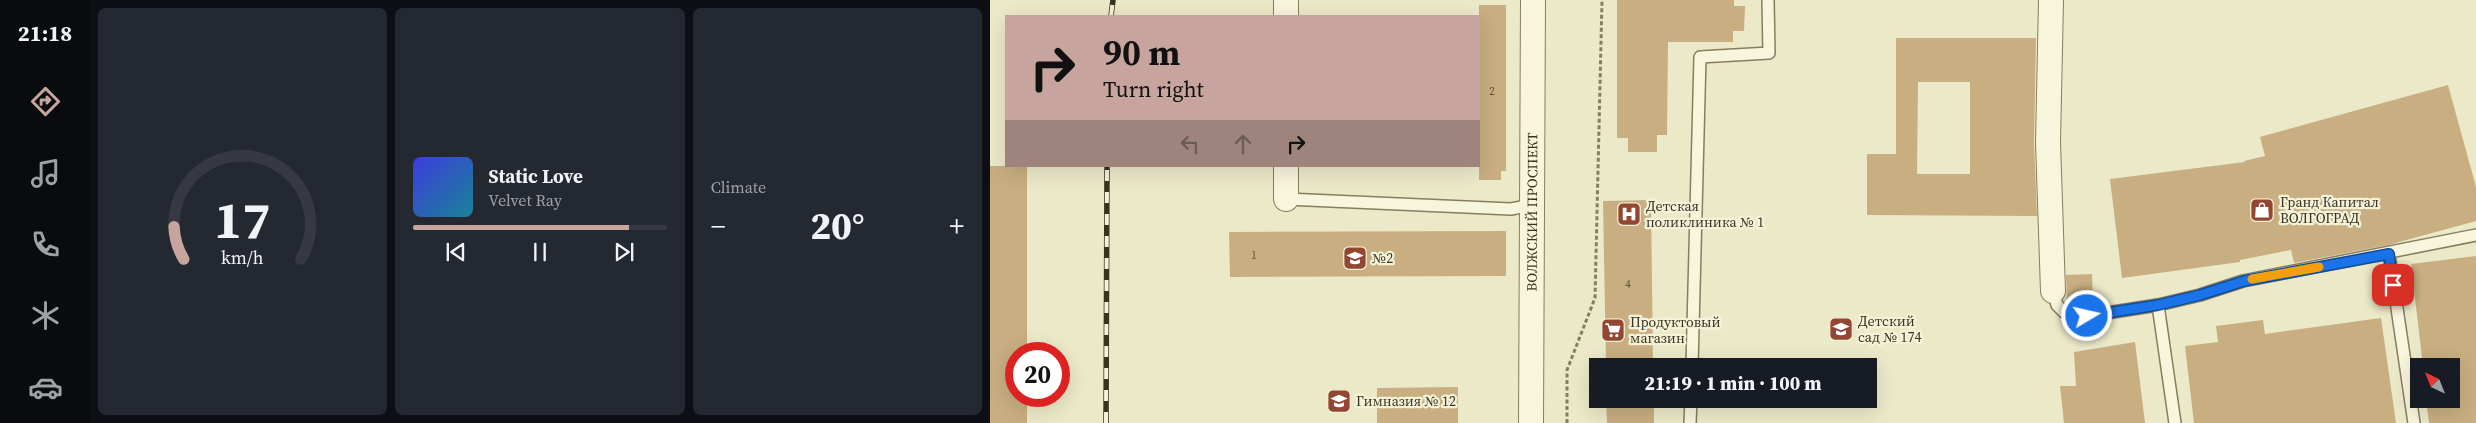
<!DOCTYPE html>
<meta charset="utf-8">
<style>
body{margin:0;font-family:"Source Serif 4",serif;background:#242831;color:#f1f3f6;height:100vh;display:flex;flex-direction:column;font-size:19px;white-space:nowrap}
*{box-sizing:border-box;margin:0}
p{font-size:16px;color:#9ea1a6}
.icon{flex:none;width:28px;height:28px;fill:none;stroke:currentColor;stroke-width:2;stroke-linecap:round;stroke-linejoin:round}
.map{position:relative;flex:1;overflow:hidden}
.details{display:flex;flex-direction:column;gap:8px;padding:8px;background:#0d0f14;width:900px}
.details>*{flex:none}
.banner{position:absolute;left:15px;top:15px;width:475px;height:152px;border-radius:0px;box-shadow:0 5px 20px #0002;background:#c7a59e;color:#111;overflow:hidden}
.needle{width:32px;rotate:317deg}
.fabs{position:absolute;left:1420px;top:358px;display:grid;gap:10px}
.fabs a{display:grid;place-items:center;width:50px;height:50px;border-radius:0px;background:#171b24;box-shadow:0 5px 20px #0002;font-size:25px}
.speed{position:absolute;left:15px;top:342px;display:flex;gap:10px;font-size:25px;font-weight:700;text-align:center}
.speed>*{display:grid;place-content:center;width:65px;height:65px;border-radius:50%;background:#171b24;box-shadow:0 5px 20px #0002;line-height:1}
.speed .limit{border:8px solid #d22;background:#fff;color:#111}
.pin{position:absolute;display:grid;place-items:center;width:42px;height:42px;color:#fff;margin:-21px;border-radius:10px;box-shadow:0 2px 8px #0006}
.me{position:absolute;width:55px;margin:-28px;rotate:81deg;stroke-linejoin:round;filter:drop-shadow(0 0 4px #0008)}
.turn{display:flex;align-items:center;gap:18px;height:105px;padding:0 15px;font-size:22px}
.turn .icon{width:65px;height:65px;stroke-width:2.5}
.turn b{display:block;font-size:35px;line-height:42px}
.lanes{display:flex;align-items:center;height:48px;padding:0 15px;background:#0003;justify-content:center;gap:25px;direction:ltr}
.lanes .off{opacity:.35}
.big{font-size:38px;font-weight:800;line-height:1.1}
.details .widget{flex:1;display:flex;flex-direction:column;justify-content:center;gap:8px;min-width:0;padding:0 18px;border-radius:8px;background:#242831}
.details .dial{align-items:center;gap:0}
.dial svg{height:130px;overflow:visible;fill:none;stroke:#363941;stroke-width:7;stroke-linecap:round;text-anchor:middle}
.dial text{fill:#f1f3f6;stroke:none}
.song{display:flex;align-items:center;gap:15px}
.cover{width:60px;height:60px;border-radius:8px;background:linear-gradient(135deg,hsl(240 70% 55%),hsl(190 70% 35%))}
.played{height:5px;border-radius:2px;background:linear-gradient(90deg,#c7a59e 85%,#363941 85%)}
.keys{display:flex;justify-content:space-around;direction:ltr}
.heat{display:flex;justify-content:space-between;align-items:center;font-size:28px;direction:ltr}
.details .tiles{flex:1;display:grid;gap:8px;grid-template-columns:repeat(3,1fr)}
.trip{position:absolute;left:599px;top:358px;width:288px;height:50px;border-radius:0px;background:#171b24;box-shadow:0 5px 20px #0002;font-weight:800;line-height:50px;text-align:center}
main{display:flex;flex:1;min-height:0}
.dock{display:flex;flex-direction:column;width:90px;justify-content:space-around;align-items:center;background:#090b0e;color:#9ea1a6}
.dock .icon{width:35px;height:35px}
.dock .selected{color:#c7a59e}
.dock b{font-size:22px;color:#f1f3f6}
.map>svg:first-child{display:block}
</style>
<main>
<nav class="dock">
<b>21:18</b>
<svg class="icon selected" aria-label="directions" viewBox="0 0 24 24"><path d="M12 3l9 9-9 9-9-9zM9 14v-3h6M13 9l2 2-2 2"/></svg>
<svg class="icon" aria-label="music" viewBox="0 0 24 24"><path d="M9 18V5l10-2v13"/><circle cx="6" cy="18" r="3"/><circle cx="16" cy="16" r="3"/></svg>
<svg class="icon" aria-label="phone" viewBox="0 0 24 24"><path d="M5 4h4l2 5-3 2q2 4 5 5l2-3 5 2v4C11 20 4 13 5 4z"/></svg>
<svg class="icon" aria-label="climate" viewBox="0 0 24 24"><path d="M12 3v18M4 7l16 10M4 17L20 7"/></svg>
<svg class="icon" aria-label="car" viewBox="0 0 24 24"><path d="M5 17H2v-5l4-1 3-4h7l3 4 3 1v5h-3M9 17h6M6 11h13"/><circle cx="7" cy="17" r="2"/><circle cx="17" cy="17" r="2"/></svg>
</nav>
<section class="details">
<div class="tiles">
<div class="widget dial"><svg viewBox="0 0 100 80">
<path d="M14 69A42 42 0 1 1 86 69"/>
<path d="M14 69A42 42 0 0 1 8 49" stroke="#c7a59e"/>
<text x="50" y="56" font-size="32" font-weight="700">17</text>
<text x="50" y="72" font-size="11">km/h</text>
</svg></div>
<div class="widget">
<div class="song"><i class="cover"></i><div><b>Static Love</b><p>Velvet Ray</p></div></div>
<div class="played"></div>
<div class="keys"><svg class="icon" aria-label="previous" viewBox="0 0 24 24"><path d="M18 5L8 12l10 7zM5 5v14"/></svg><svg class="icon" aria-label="pause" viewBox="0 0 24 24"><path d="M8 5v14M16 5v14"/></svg><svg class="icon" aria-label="next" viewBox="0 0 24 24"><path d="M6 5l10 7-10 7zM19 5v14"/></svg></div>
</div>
<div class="widget"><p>Climate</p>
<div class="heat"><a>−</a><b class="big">20°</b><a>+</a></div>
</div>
</div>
</section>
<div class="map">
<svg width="1486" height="423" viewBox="0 0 1486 423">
<rect width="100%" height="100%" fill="#ece9c9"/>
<g fill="#c8ae81" fill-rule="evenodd">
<path d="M627 0H744V6H755L754 31H743V42H678L677 135H667V152H638V138H627Z"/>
<path d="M489 5H516V171H511V180H489Z"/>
<path d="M906 38H1046L1044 143 1047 216 877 215V154H906ZM928 82H980V174H927Z"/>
<path d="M1458 85 1486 187V221L1398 245 1304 263 1301 250 1250 260V262L1132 278 1120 179 1255 162 1254 161 1275 156 1270 137Z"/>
<path d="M0 166H37V354H26V396H37V423H0Z"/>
<path d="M661 200 663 366H616L613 201Z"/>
<path d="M516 231V276L240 277 239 232Z"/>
<path d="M1486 256V423H1439L1436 399H1461V366H1433L1421 264Z"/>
<path d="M1102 274 1103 304 1077 305 1076 275Z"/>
<path d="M1391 318 1406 423H1204L1195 346 1228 342 1226 326 1273 320 1275 334Z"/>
<path d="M1145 342 1155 423H1074L1070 386H1086L1084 352Z"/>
<path d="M468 387V423H387V388Z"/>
<path d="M616 399H664V423H617Z"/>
</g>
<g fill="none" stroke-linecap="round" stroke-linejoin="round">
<g stroke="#877d5f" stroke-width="14">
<g id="lane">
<path d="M296 199 521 209 542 205"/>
<path d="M1399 254 1424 423"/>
<path d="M1063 291 1067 305 1074 312 1097 316 1168 305 1210 295 1253 281 1486 235"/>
<path d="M1168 305 1185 423"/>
<path d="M702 366 710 57 779 53 778 0"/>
<path d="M700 423 701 399"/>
</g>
</g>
<g stroke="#877d5f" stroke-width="26">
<g id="street">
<path d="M296 0V16"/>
<path d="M1061 0 1058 143 1063 291"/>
<path d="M296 166V199"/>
<path id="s1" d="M541 423 543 0"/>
</g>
</g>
<path stroke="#877d5f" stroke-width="3" stroke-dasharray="4 2.5" stroke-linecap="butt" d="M577 423V370L605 298 612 0"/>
<use href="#lane" stroke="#f7f5dc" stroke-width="11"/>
<use href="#street" stroke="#f7f5dc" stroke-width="24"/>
<g stroke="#393221" stroke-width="5.5">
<g id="rail">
<path d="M121 16 123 0"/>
<path d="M116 423 117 166"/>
</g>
</g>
<use href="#rail" stroke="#f4f2d8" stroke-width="4" stroke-dasharray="11" stroke-linecap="butt"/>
</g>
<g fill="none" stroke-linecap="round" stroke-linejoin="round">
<g stroke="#114b97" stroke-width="12">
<path id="route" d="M1097 316 1168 305 1210 295 1254 281 1399 254 1403 285"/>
</g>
<use href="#route" stroke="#1a73e8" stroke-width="9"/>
<path stroke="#f59e0b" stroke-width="9" d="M1262 279 1329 267"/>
</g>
<defs>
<g id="shop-square" transform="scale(1.25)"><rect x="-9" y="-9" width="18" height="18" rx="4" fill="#934632" stroke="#f4f2d8"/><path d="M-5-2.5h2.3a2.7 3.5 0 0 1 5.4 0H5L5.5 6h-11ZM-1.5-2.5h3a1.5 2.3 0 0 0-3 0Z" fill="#fff"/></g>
<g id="hospital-square" transform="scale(1.25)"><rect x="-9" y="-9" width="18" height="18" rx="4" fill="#934632" stroke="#f4f2d8"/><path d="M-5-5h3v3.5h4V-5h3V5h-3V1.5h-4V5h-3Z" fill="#fff"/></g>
<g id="school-square" transform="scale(1.25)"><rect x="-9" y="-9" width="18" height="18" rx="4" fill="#934632" stroke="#f4f2d8"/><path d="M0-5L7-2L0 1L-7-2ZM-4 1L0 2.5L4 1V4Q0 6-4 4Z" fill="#fff"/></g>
<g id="supermarket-square" transform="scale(1.25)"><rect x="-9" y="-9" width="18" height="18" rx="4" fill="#934632" stroke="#f4f2d8"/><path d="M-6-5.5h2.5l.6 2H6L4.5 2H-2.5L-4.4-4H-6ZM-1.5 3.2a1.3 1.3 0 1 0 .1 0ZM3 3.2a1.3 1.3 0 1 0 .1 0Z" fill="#fff"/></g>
</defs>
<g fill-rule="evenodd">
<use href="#shop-square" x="1272" y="210"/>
<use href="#hospital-square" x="639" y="214"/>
<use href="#school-square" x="365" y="258"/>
<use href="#school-square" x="851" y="329"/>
<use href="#supermarket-square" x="623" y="330"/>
<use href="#school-square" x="349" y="401"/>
</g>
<g text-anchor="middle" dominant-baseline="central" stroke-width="4.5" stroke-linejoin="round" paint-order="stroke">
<g font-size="11" fill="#5d5139">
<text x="502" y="91">2</text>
<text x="264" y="255">1</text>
<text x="638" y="284">4</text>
</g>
<g font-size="14" fill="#393221" stroke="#f4f2d8" text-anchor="start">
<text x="1290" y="202">Гранд Капитал<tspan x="1290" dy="16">ВОЛГОГРАД</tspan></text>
<text x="656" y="206">Детская<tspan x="656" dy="16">поликлиника № 1</tspan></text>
<text x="382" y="258">№2</text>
<text x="868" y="321">Детский<tspan x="868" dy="16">сад № 174</tspan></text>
<text x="640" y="322">Продуктовый<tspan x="640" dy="16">магазин</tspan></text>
<text x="366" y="401">Гимназия № 12</text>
</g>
<g font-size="14" fill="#393221" stroke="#f4f2d8">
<text stroke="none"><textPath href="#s1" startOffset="211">ВОЛЖСКИЙ ПРОСПЕКТ</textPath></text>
</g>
</g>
</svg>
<div class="fabs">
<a><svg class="needle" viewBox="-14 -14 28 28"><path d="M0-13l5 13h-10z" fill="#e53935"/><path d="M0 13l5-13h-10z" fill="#9ea1a6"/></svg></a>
</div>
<div class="speed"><div class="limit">20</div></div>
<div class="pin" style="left:1403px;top:285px;background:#d93025"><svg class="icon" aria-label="arrive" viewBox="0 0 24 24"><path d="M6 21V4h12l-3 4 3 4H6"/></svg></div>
<svg class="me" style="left:1097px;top:316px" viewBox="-20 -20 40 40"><circle r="17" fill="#1a73e8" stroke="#fff" stroke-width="3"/><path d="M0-11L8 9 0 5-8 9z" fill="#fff"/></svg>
<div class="trip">21:19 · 1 min · 100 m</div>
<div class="banner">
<div class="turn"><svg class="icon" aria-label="right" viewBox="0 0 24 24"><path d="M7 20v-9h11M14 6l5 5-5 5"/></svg><div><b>90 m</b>Turn right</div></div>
<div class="lanes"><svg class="icon off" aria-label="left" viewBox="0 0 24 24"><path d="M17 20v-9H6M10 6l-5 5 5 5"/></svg><svg class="icon off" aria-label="ahead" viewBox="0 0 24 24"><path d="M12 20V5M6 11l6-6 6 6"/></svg><svg class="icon" aria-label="right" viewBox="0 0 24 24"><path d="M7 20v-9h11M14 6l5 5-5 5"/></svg></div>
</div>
</div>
</main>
